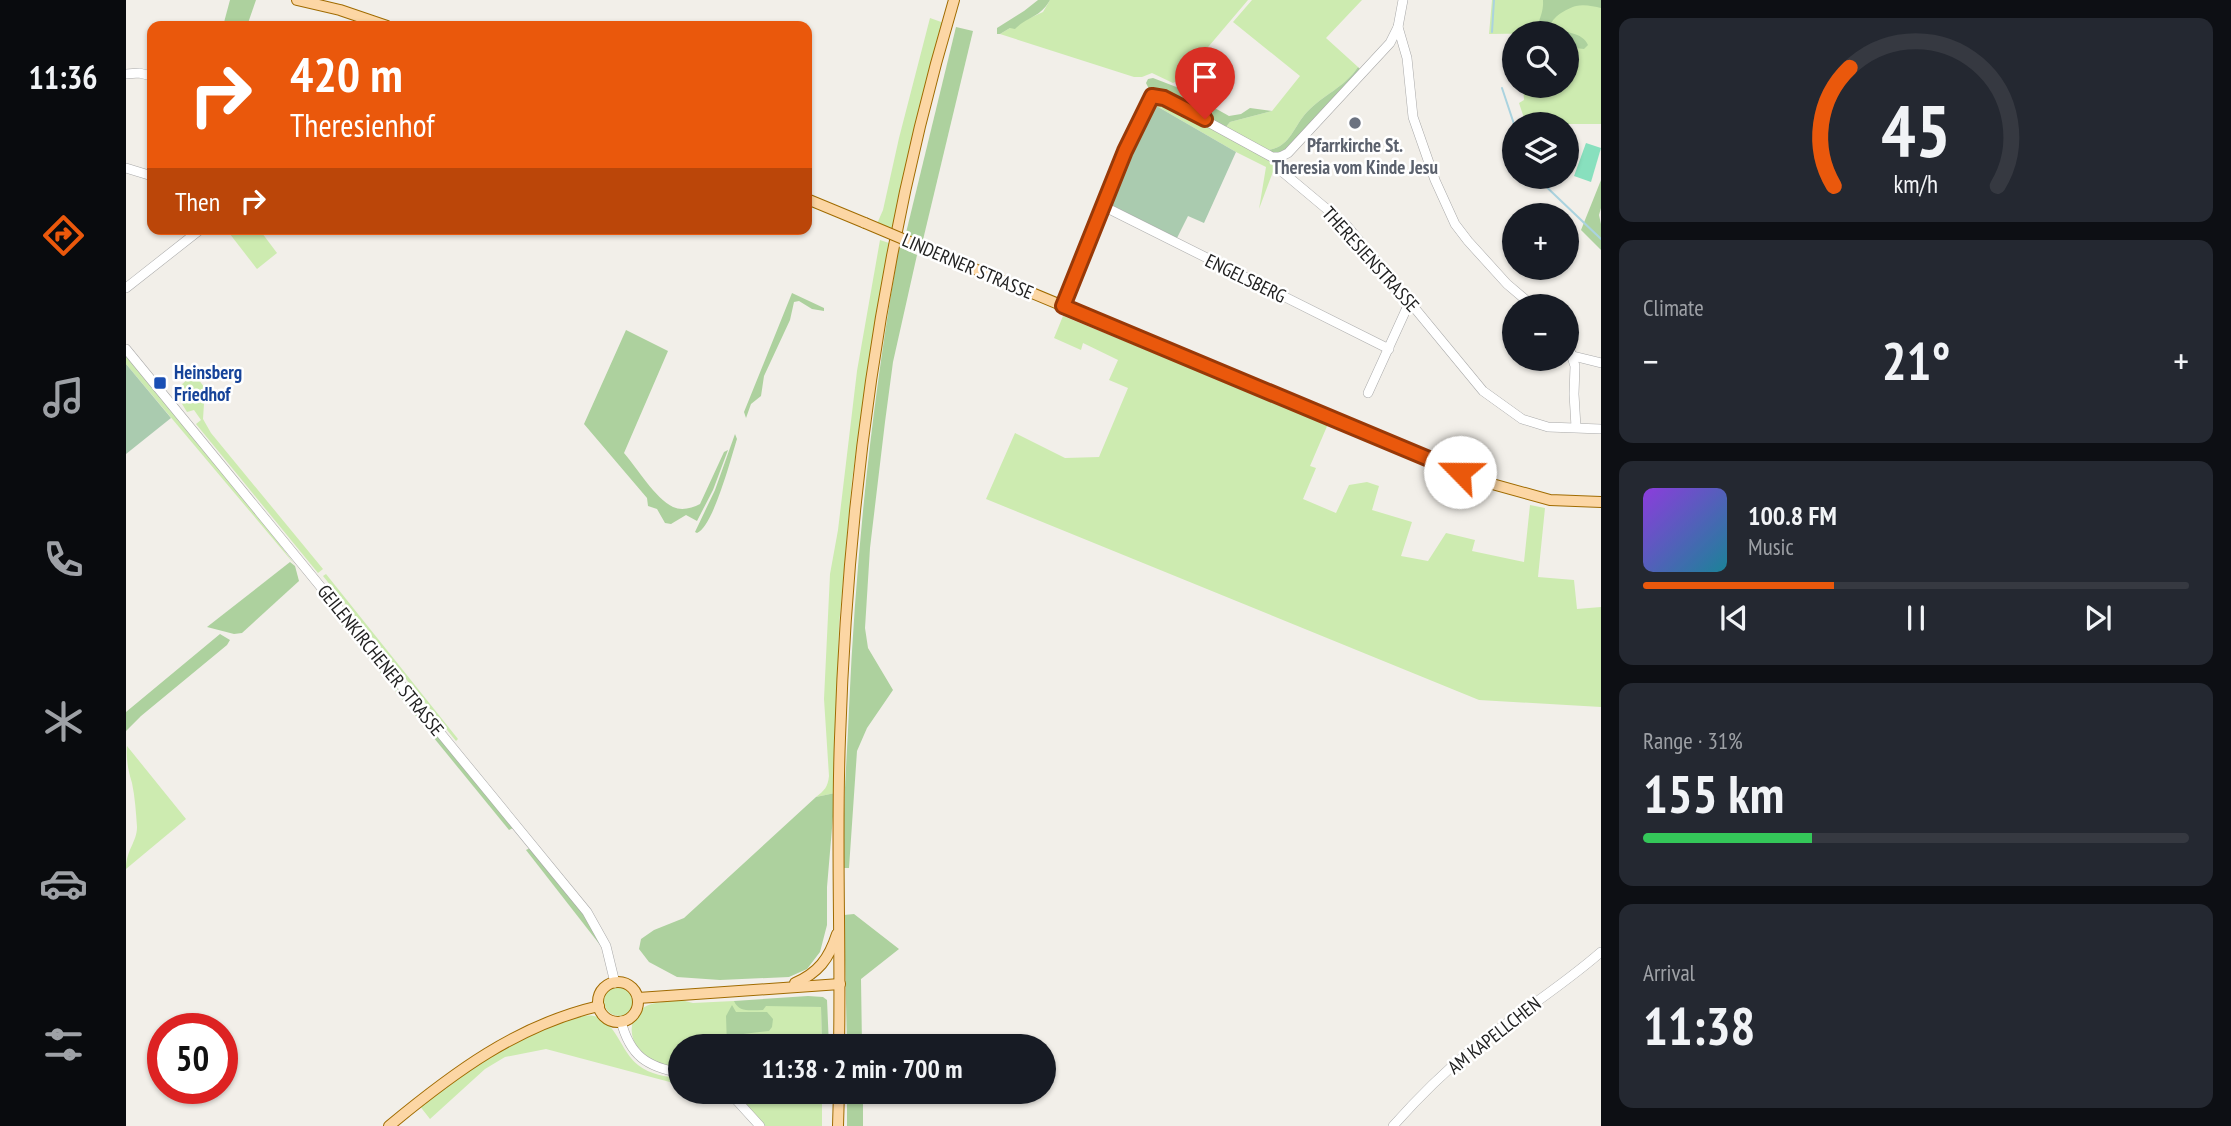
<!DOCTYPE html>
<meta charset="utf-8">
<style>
body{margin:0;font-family:"PT Sans Narrow",sans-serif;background:#242831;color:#f1f3f6;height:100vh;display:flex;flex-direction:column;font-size:26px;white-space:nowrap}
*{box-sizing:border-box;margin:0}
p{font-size:23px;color:#9ea1a6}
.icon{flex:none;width:38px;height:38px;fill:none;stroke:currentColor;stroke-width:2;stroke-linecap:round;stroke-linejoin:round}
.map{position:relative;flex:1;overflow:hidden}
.side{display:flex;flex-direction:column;gap:18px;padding:18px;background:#0d0f14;width:630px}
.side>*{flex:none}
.banner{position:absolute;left:21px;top:21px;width:665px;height:214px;border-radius:14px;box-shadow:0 2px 5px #0004;background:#ea580c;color:#fff;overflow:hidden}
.fabs{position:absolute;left:1376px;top:21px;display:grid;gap:14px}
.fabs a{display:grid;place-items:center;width:77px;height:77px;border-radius:50%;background:#171b24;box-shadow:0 2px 5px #0004;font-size:35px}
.speed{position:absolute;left:21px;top:1013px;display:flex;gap:14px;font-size:35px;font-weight:700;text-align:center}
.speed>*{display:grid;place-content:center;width:91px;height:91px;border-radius:50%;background:#171b24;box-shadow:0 2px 5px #0004;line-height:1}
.speed .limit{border:10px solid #d22;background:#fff;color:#111}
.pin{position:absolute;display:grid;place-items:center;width:60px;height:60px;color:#fff;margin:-72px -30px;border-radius:50% 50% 50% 0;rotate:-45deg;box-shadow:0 0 7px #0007}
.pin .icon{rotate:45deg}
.me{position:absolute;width:77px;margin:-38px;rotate:293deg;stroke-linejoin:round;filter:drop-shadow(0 0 5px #0008)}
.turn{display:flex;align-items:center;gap:24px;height:147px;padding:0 28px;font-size:32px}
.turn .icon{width:91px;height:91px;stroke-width:2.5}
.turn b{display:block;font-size:49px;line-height:60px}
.then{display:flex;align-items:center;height:66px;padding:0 28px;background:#0003;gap:14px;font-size:26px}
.big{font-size:52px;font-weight:800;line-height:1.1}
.side .card{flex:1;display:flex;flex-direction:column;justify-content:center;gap:10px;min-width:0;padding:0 24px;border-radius:14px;background:#242831}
.side .dial{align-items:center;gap:0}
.dial svg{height:182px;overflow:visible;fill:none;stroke:#363941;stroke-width:7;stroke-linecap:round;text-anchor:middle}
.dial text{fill:#f1f3f6;stroke:none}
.song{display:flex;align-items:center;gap:21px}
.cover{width:84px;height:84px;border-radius:10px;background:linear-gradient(135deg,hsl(270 70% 55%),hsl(190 70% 35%))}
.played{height:7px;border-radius:4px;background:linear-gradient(90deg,#ea580c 35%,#363941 35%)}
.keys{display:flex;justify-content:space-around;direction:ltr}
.heat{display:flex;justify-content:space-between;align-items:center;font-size:38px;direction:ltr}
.charge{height:10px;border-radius:5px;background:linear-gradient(90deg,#34c759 31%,#363941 0)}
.trip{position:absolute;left:542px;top:1034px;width:388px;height:70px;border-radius:35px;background:#171b24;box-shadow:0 2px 5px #0004;font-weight:800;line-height:70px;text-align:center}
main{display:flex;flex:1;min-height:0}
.tab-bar{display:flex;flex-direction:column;width:126px;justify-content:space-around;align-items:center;background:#090b0e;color:#9ea1a6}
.tab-bar .icon{width:49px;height:49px}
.tab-bar .active{color:#ea580c}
.tab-bar b{font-size:32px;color:#f1f3f6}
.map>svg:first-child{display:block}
</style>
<main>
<nav class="tab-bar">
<b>11:36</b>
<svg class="icon active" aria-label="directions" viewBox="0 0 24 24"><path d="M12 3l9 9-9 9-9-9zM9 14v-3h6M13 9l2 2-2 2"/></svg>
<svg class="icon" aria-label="music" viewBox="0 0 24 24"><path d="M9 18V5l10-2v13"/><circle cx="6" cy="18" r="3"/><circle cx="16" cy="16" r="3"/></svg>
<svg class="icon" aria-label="phone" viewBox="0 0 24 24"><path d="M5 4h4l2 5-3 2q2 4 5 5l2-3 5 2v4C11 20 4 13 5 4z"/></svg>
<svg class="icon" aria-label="climate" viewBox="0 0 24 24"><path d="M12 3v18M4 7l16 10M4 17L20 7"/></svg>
<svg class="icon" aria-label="car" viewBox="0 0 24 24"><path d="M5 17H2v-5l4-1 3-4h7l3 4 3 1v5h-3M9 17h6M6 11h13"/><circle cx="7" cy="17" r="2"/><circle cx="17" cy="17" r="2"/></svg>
<svg class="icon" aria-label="filters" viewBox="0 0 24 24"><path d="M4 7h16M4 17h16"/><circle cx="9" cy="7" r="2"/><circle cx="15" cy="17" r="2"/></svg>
</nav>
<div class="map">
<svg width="1475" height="1126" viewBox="0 0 1475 1126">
<rect width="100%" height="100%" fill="#f2efe9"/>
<g fill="#cdebb0">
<path d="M924 0H1122L1055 79 1047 83 1026 73 1016 77H1008L874 34 884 28H889L895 22 917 12Z"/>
<path d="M1126 0H1236L1200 38 1232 67C1219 87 1197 95 1181 112 1167 127 1165 146 1143 150L1099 128 1104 122 1146 111 1174 76 1107 22Z"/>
<path d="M1366 0H1475V124H1400L1393 103 1398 100 1397 86H1440V33L1363 34Z"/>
<path d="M804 18 818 23 768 233 750 226 757 210 773 138Z"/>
<path d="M1030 100 1039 101 1141 158 1147 164 1148 169 1133 209 1140 167 1110 152 1027 104Z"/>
<path d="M100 229H133L151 253 131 269Z"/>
<path d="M754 240 766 244 748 327 726 480 713 626 709 793 690 797C698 791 702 787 703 776L698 699 704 574 712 530 731 371Z"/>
<path d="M937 316 1202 424 1184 466 1190 468 1177 499 1210 513 1223 485 1241 482 1253 486 1246 510 1286 522 1275 556 1302 561 1320 533 1349 540 1346 551 1398 562 1404 505 1419 508 1412 577 1448 580 1451 609 1475 607V707L1353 700 860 499 889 433 939 458 973 457 1002 388 983 380 992 360 957 343 955 350 928 338Z"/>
<path d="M0 355 152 542 169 565 0 364Z"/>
<path d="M68 374 79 388 77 419 85 433 197 569 192 573 70 424 75 420 68 410 61 412 48 391Z"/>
<path d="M200 574 332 739 330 741 197 576Z"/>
<path d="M1 746 60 819 0 869C0 850 11 842 11 827 10 813 9 797 6 783 2 770 0 759 1 746Z"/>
<circle cx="493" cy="1001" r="15"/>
<path d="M555 1000 567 1003 608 1001 695 1007 696 1046H555V1068C546 1067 535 1066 527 1062 507 1052 496 1024 517 1008 526 1001 544 1002 555 1000Z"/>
<path d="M451 1016C456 1016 463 1015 468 1016 490 1021 495 1052 512 1065 524 1075 540 1076 555 1079V1085L420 1049 379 1057 359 1069 304 1119 293 1105 344 1068 406 1034Z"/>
<path d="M610 1092H696V1126H636Z"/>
</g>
<g fill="#add19e">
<path d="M104 0H130L121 26H97Z"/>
<path d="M912 0H924C914 18 902 16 889 29L884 28 874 34H871V28L898 11Z"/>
<path d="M1417 0H1475V8C1468 6 1457 4 1450 6 1440 9 1425 17 1424 28 1437 32 1457 32 1462 45L1458 49 1440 47V33H1410C1412 20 1418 13 1417 0Z"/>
<path d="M830 27 847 31 796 244 779 237Z"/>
<path d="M1232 67 1236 71 1160 152 1146 155 1143 150C1165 146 1167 127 1181 112 1197 95 1219 87 1232 67Z"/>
<path d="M1027 78 1053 88 1103 116 1115 114 1124 108 1146 111 1104 122 1099 128 1050 98 1024 91 1020 83 1022 79Z"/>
<path d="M1475 180V208L1473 215 1475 224V250L1455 230Z"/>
<path d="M773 247 791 255 767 362 759 422 744 548 739 628 742 648 767 690 741 728 731 751 723 868H718C716 814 721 761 723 708 730 552 746 401 773 247Z"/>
<path d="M666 293 698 308V311L686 309 673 301 668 302 664 320 638 376 635 396 625 404 620 418 618 412Z"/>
<path d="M500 330 542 351 498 453C511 468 529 498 547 507 556 511 566 508 574 504L598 452 602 450 587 490 571 521 560 515 545 524 539 523 531 509 522 506 521 498 458 424Z"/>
<path d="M609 434 611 439C605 458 587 527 571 533L569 532 589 490Z"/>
<path d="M164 562 169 566 173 581 116 633 108 634 81 627Z"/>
<path d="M214 616 387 828 383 830 210 618Z"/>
<path d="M94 634 104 640 101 645 15 716 0 731V712Z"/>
<path d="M709 793 701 887V925L694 952 681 969 663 977 594 980 551 977 523 962 513 949 515 939 528 930 558 918 690 797Z"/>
<path d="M404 848 460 916 478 950 400 850Z"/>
<path d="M728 914 773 949 735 979 736 1046H721L718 915Z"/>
<path d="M682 996 697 997 701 1000 703 1046H696L695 1007 640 1006 637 1010C625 1010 613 1013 608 1001Z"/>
<path d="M606 1005 610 1012H641L647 1019 646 1027 643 1031 617 1034 613 1039V1046H601L600 1016Z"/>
<rect x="721" y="1092" width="16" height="34"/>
</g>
<g fill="#aacbaf">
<path d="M1027 104 1110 152 1078 223 1062 216 1049 242 979 206 1008 140Z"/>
<path d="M0 364 45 418 0 454Z"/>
</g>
<path fill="#88e0be" d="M1460 143 1475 148 1465 182 1448 176Z"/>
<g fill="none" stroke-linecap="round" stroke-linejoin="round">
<g stroke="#aad3df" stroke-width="2">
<path d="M1366 32 1368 0"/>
<path d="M1376 88 1388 124"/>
<path d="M1410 177 1475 239"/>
</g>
<g stroke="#a9a9a9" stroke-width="10">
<g id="minor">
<path d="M1277 0 1272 27 1281 58 1287 117 1309 180 1329 224 1342 241 1381 284 1407 306"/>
<path d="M1272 27 1264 43 1162 153 1154 157 1153 169 1221 226 1357 391 1396 419 1422 427 1475 429"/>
<path d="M0 74 13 73 26 76"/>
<path d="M0 168 26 176"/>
<path d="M977 206 1263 349"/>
<path d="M0 288 75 229"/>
<path d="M937 306 999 151 1026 96 1038 98 1146 157H1154"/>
<path d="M1440 338 1449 366 1448 394 1450 427"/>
<path d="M0 349 461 912 480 946 489 983"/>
<path d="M1447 356 1475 363"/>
<path d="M1242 393 1284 301"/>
<path d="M495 1021C504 1056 521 1067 555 1073"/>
<path d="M603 1092 634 1126"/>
<path d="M1267 1126C1291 1099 1317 1073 1345 1050 1388 1016 1434 988 1475 952"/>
</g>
</g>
<g stroke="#a06b00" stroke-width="12">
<g id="major">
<path d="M171 0 214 10 261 26"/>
<path d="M681 199 739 223"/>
<path d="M803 250 1359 482 1424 500 1475 502"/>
<circle cx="492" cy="1002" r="20"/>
<path d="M669 983C692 973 703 959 711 934"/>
<path d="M512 998 714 984"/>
<path d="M713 1046C715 944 710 841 714 738 722 490 757 239 828 0"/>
<path d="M263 1126C327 1073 391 1025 473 1006"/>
<path d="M712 1126 713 1092"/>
</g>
</g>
<use href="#minor" stroke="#fff" stroke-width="9"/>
<use href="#major" stroke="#fcd6a4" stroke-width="10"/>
<g stroke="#a06b00" stroke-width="12" stroke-linecap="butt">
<path id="major-bridge" d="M739 223 803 250"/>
</g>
<use href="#major-bridge" stroke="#fcd6a4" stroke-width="10"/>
</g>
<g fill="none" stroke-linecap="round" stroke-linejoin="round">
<g stroke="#983908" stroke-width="18">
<path id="route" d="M1079 119 1038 98 1026 96 999 151 937 306 1334 472"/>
</g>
<use href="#route" stroke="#ea580c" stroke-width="12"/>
</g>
<circle fill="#6b7280" stroke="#fff" stroke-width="2.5" cx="1229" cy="123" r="7"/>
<rect fill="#1a4fb4" stroke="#fff" stroke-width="2.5" x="27" y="376" width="14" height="14" rx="3.5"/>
<g text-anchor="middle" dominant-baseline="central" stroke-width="5" stroke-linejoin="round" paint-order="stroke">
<g font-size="19" font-weight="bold" fill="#5b616d" stroke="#fff">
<text x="1229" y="145">Pfarrkirche St.<tspan x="1229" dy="22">Theresia vom Kinde Jesu</tspan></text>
</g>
<g font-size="19" fill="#222" stroke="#fff">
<text transform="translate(1245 259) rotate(48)">THERESIENSTRASSE</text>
<text transform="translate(842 266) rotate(23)">LINDERNER STRASSE</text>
<text transform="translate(1120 278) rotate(26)">ENGELSBERG</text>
<text transform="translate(255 660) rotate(51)">GEILENKIRCHENER STRASSE</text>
<text transform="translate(1368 1035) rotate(-38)">AM KAPELLCHEN</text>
</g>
<g font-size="19" font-weight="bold" fill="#164399" stroke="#fff" text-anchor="start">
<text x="48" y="372">Heinsberg<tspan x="48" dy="22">Friedhof</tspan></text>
</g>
</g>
</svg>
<div class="fabs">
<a><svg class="icon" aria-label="search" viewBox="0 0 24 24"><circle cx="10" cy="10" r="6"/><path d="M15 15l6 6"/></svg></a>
<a><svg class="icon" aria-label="layers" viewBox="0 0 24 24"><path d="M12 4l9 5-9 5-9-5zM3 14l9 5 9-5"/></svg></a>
<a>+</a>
<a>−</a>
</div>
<div class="speed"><div class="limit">50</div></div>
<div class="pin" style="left:1079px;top:119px;background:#d93025"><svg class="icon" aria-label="arrive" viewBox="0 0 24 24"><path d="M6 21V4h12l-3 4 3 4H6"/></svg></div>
<svg class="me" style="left:1334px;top:472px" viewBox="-20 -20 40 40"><circle r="19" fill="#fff"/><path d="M0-13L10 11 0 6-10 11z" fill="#ea580c"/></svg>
<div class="trip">11:38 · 2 min · 700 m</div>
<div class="banner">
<div class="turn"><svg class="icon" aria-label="right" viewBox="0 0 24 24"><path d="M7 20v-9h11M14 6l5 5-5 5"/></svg><div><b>420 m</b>Theresienhof</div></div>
<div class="then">Then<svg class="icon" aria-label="right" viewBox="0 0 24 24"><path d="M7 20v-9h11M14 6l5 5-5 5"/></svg></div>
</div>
</div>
<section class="side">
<div class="card dial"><svg viewBox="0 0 100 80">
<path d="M14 69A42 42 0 1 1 86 69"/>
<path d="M14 69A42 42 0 0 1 21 17" stroke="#ea580c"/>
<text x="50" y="56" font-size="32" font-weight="700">45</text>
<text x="50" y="72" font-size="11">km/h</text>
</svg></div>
<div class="card"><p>Climate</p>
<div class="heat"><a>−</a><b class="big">21°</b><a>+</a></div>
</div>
<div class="card">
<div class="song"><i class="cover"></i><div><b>100.8 FM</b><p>Music</p></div></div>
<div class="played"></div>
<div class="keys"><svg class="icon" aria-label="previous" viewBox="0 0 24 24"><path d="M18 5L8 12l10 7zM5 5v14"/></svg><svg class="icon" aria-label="pause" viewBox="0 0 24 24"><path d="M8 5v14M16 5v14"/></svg><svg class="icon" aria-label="next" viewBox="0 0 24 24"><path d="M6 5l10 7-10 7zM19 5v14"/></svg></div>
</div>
<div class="card"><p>Range · 31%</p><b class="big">155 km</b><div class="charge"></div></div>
<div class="card"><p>Arrival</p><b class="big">11:38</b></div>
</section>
</main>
